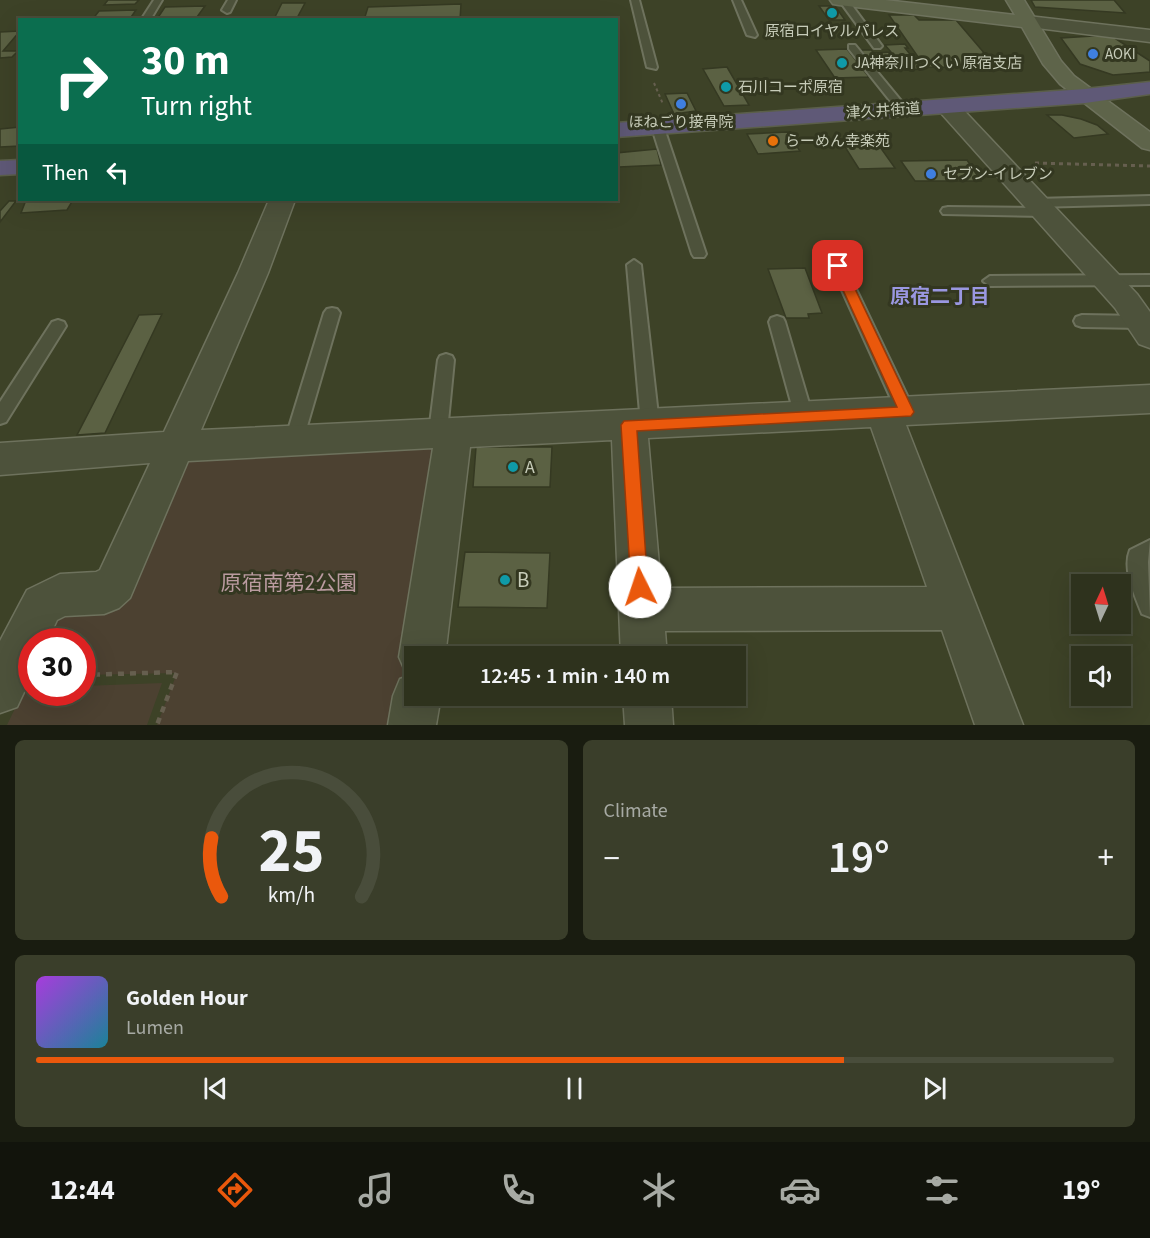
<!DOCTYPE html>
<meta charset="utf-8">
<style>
body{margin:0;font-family:"Source Sans 3","Noto Sans JP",sans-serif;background:#3a3e2a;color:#f1f3f6;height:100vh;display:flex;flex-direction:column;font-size:22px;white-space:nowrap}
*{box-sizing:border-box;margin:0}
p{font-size:20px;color:#a7aaa4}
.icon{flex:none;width:33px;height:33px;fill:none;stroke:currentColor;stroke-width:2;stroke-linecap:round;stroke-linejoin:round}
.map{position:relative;height:725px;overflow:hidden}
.sheet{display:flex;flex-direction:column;gap:15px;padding:15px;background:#191c10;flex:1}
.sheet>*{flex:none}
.hud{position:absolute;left:18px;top:18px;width:600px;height:183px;border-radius:0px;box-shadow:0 6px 24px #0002,0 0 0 2px #494d3b;background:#0b6e4f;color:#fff;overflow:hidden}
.needle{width:39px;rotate:4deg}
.controls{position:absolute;left:1071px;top:574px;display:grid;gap:12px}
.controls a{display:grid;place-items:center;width:60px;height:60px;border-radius:0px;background:#2e321d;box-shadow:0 6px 24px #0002,0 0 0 2px #494d3b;font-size:30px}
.speed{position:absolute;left:18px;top:628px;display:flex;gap:12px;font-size:30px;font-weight:700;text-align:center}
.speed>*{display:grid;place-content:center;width:78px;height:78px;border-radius:50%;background:#2e321d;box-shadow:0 6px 24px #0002,0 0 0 2px #494d3b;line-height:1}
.speed .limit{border:9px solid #d22;background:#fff;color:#111}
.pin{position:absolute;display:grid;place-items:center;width:51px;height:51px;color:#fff;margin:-26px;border-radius:12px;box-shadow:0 3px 9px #0006}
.me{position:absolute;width:66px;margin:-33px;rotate:356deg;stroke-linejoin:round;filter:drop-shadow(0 0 4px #0008)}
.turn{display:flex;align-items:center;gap:21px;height:126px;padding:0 24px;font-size:27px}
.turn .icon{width:78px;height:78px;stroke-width:2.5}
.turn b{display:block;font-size:42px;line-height:51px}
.then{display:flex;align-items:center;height:57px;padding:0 24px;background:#0003;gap:12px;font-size:22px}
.big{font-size:45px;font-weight:600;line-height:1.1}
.sheet .widget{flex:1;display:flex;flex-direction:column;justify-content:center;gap:9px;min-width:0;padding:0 21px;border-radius:9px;background:#3a3e2a}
.sheet .dial{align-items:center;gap:0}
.dial svg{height:156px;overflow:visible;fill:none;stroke:#494d3b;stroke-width:7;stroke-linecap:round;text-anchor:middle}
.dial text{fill:#f1f3f6;stroke:none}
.song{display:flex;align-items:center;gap:18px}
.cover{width:72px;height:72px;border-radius:9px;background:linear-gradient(135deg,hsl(280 70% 55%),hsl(190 70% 35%))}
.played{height:6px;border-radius:3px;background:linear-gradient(90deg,#ea580c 75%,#494d3b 75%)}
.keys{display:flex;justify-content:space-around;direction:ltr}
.heat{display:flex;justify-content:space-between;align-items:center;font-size:33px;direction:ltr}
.sheet .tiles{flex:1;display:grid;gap:15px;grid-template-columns:1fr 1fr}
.widget:last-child{grid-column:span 2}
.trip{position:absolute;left:404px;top:646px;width:342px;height:60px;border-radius:0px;background:#2e321d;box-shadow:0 6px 24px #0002,0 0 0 2px #494d3b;font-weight:600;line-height:60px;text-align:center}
.tabs{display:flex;height:96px;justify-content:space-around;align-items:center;background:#12140c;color:#a7aaa4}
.tabs .icon{width:42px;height:42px}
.tabs .current{color:#ea580c}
.tabs b{font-size:27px;color:#f1f3f6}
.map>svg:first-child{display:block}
</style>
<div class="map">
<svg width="1150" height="725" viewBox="0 0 1150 725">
<rect width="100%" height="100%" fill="#3d4227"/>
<g fill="#4c4131">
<path d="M454 432 414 657 412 725H157L177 673 83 675 82 642H32L7 676 42 605 104 593 178 446Z"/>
<path d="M162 683 147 725H7L25 688H31L32 693H82L83 686Z"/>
</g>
<g fill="#5b6143" stroke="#353922" stroke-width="1.5">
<path d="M108 0H139L135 4 104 5Z"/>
<path d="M1031 0H1114L1125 13 1035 7Z"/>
<path d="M282 3H305L297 18 274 19Z"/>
<path d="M461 4 460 20H364L368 7Z"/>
<path d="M205 6 197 17 157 19 165 7Z"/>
<path d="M819 6H835L845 20H829Z"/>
<path d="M136 10 129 20H92L99 11Z"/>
<path d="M889 15H914L919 20H956L997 68 925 67Z"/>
<path d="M20 31 3 51H18L12 57 0 58V32Z"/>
<path d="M1110 35 1150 61V72L1113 75 1080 64 1061 38Z"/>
<path d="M905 44 908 48H905L922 69 876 71 861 50H871L874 53 891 52 885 45Z"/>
<path d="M847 49 869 77 835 78 816 50Z"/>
<path d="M727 67 749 105 724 106 703 69Z"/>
<path d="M687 93 696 111 674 114 665 94Z"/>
<path d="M1047 115H1062L1081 119 1097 125 1108 134 1074 138Z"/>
<path d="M20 127V146L0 147V129Z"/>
<path d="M787 132 800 151 758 154 747 134Z"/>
<path d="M873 137 895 168 859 169 840 139Z"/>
<path d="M657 149 661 165 619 167 616 153Z"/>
<path d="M967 160 981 181H915L901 161Z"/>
<path d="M26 200H73L67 210 21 213Z"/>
<path d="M9 201H16L0 222V211Z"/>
<path d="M805 268 822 313 808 314 809 318H786L768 269Z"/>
<path d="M162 314 105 433 77 435 139 315Z"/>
<path d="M476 447H552L550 487H473Z"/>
<path d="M465 552 550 553 547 608 458 607Z"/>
</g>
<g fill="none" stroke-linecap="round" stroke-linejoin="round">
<g stroke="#6e725d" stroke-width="4">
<g id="lane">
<path d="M154 0H162L150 20H141Z"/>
<path d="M228 0H236L230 12 227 13 222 10Z"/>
<path d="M631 0H639L657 67 656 69 647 67Z"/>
<path d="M733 0H741L757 35 755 37 747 35Z"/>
<path d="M839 0H848L882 46 880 48H874Z"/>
<path d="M849 45H855L907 108V112H899L849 49Z"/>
<path d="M658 125 664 128 706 254 704 257H694L692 254 652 128Z"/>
<path d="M1150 196V204L1035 207 1028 203 1035 199Z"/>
<path d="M948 207 1044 208 1051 212 1044 216 943 214 941 211 943 208Z"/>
<path d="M634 260 641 265 659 424 656 429 650 431 644 429 641 424 627 265Z"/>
<path d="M838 261 845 266 915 412 912 417 906 419 900 417 897 412 831 266Z"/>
<path d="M1150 275V285L990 286 983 281 990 276Z"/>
<path d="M332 308 337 309 340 313 303 440 300 445 294 448 288 445 285 440 324 313 327 309Z"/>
<path d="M1082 315 1142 316 1148 318 1150 322 1148 326 1142 328 1082 327 1076 325 1074 321 1076 317Z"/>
<path d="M777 316 783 318 785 322 813 417 810 422 804 424 798 422 795 417 769 322 771 318Z"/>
<path d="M58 320 64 322 66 326 6 422 0 424V402L52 322Z"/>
<path d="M446 354 452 356 454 360 447 432 444 437 438 439 432 437 429 432 438 360 440 356Z"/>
<path d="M1150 540 1148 562 1150 617 1142 614C1135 596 1122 569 1130 550Z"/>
</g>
</g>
<g stroke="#6e725d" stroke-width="3">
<g id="street">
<path d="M1028 16 1150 30V42L1021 26 1019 22 1021 18Z"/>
<path d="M948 100 956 102 1137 294 1150 312V348L1139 344 1115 308 940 112 937 107 940 102Z"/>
<path d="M269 200H295L268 273 201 430 1150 385V413L906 425 1023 725H975L942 630 665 631 667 657H621L612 440 470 447 445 657H414V696H441L436 725H388L393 696 400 679 411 675 406 673 399 657 433 448 188 461 130 598 119 608 104 614 65 616 57 620 47 642H32V675L17 707 0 713V641L27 590 60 574 96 572 100 570 150 463 0 475V443L164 432 238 273ZM871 427 927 587 661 588 648 438Z"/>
<path d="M623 696H671L673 725H625Z"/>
</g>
</g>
<g stroke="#6e725d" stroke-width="3">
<path id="secondary" d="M830 0H885L1015 15 1006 0H1024L1061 61 1074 76 1150 132V150L1142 148 1060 84 1043 64 1022 27 839 5 833 4Z"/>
</g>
<g stroke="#5b5f49" stroke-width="3">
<g id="highway">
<path d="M1150 82V94L1085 103 616 137V123L1085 89Z"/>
<path d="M20 160V174L0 175V161Z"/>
</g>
</g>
<path stroke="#665f4f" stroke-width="2" stroke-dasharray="3 3" stroke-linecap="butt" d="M654 83 663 104"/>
<g stroke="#665f4f" stroke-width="3" stroke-dasharray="4 4" stroke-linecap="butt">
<path d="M1035 163 1150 166"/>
<path d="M851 252 860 250"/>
</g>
<path stroke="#665f4f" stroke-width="4.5" stroke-dasharray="6 6" stroke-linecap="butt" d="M82 675 177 672 157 725"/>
<use href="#lane" fill="#4d523b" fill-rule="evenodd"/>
<use href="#street" fill="#4d523b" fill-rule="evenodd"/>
<use href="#secondary" fill="#5e644a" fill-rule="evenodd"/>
<use href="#highway" fill="#5f5977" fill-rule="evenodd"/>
</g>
<path fill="#ea580c" stroke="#983908" stroke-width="1.5" d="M838 262 844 266 914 412 911 416 637 431 648 587 646 593 640 596 633 593 631 587 621 425 624 421 897 407 832 266Z"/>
<g fill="#0f9aa8" stroke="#333720" stroke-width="2">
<circle cx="832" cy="13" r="6"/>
<circle cx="842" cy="63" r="6"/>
<circle cx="726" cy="87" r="6"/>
<circle cx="513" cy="467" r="6"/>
<circle cx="505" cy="580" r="6"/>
</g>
<g fill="#3f7fe0" stroke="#333720" stroke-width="2">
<circle cx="1093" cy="54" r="6"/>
<circle cx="681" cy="104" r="6"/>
<circle cx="931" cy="174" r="6"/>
</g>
<circle fill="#e8710a" stroke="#333720" stroke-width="2" cx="773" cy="141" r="6"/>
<g text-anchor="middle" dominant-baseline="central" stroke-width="6" stroke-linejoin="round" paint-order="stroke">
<g font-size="15" fill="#c7ccb9" stroke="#333720" text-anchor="start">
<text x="832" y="31" text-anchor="middle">原宿ロイヤルパレス</text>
<text x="1105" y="54">AOKI</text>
<text x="854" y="63">JA神奈川つくい 原宿支店</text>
<text x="738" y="87">石川コーポ原宿</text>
<text x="681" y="122" text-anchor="middle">ほねごり接骨院</text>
<text x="785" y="141">らーめん幸楽苑</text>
<text x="943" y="174">セブン-イレブン</text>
</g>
<g font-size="15" fill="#c7ccb9" stroke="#333720">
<text transform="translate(883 111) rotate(-4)">津久井街道</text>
</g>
<g font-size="18" fill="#c7ccb9" stroke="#333720" text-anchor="start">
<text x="525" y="467">A</text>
</g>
<g font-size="20" font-weight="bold" fill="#9a97e1" stroke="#333720">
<text x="940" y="297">原宿二丁目</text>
</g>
<g font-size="21" fill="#c7ccb9" stroke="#333720" text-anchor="start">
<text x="517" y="580">B</text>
</g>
<g font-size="21" fill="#ba9ba0" stroke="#333720">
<text x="289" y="583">原宿南第2公園</text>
</g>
</g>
</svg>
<div class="controls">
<a><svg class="needle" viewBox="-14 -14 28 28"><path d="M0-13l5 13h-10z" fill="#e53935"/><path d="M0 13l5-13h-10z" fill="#a7aaa4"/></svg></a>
<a><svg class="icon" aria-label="sound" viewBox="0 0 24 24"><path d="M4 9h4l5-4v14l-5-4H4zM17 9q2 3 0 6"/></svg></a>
</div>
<div class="speed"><div class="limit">30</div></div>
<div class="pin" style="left:838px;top:266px;background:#d93025"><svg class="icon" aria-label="arrive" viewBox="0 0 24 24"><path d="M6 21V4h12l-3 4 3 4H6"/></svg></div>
<svg class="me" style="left:640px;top:587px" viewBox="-20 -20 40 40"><circle r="19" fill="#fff"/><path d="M0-13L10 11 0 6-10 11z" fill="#ea580c"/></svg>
<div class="trip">12:45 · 1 min · 140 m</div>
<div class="hud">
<div class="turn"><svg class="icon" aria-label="right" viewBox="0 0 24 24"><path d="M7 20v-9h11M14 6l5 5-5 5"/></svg><div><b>30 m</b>Turn right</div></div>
<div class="then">Then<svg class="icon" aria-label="left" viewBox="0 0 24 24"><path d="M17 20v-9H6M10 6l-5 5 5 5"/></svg></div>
</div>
</div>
<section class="sheet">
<div class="tiles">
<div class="widget dial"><svg viewBox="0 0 100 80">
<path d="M14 69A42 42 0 1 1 86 69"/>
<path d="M14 69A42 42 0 0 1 9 39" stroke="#ea580c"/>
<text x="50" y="56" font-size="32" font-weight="700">25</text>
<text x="50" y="72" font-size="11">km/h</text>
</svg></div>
<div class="widget"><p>Climate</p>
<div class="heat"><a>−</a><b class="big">19°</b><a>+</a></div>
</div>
<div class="widget">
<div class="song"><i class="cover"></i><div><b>Golden Hour</b><p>Lumen</p></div></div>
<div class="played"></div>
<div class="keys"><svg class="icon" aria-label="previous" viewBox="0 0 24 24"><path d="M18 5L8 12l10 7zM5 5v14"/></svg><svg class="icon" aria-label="pause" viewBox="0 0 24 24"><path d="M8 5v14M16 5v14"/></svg><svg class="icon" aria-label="next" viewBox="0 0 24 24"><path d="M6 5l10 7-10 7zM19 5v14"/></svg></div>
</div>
</div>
</section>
<nav class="tabs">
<b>12:44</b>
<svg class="icon current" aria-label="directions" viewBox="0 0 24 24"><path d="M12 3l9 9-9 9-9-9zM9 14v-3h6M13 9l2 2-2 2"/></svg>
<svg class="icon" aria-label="music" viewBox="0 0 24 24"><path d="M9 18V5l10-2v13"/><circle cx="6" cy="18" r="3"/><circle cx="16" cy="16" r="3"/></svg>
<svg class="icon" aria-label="phone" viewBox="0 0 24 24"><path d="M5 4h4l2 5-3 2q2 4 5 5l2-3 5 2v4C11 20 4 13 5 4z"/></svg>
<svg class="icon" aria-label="climate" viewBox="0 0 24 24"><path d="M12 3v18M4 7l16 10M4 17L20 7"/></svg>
<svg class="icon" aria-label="car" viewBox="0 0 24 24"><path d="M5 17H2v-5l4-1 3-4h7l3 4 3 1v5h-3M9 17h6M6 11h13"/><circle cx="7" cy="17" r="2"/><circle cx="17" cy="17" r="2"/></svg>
<svg class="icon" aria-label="filters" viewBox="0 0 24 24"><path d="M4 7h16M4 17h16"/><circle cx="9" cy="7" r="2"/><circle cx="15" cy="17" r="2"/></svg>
<b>19°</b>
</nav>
